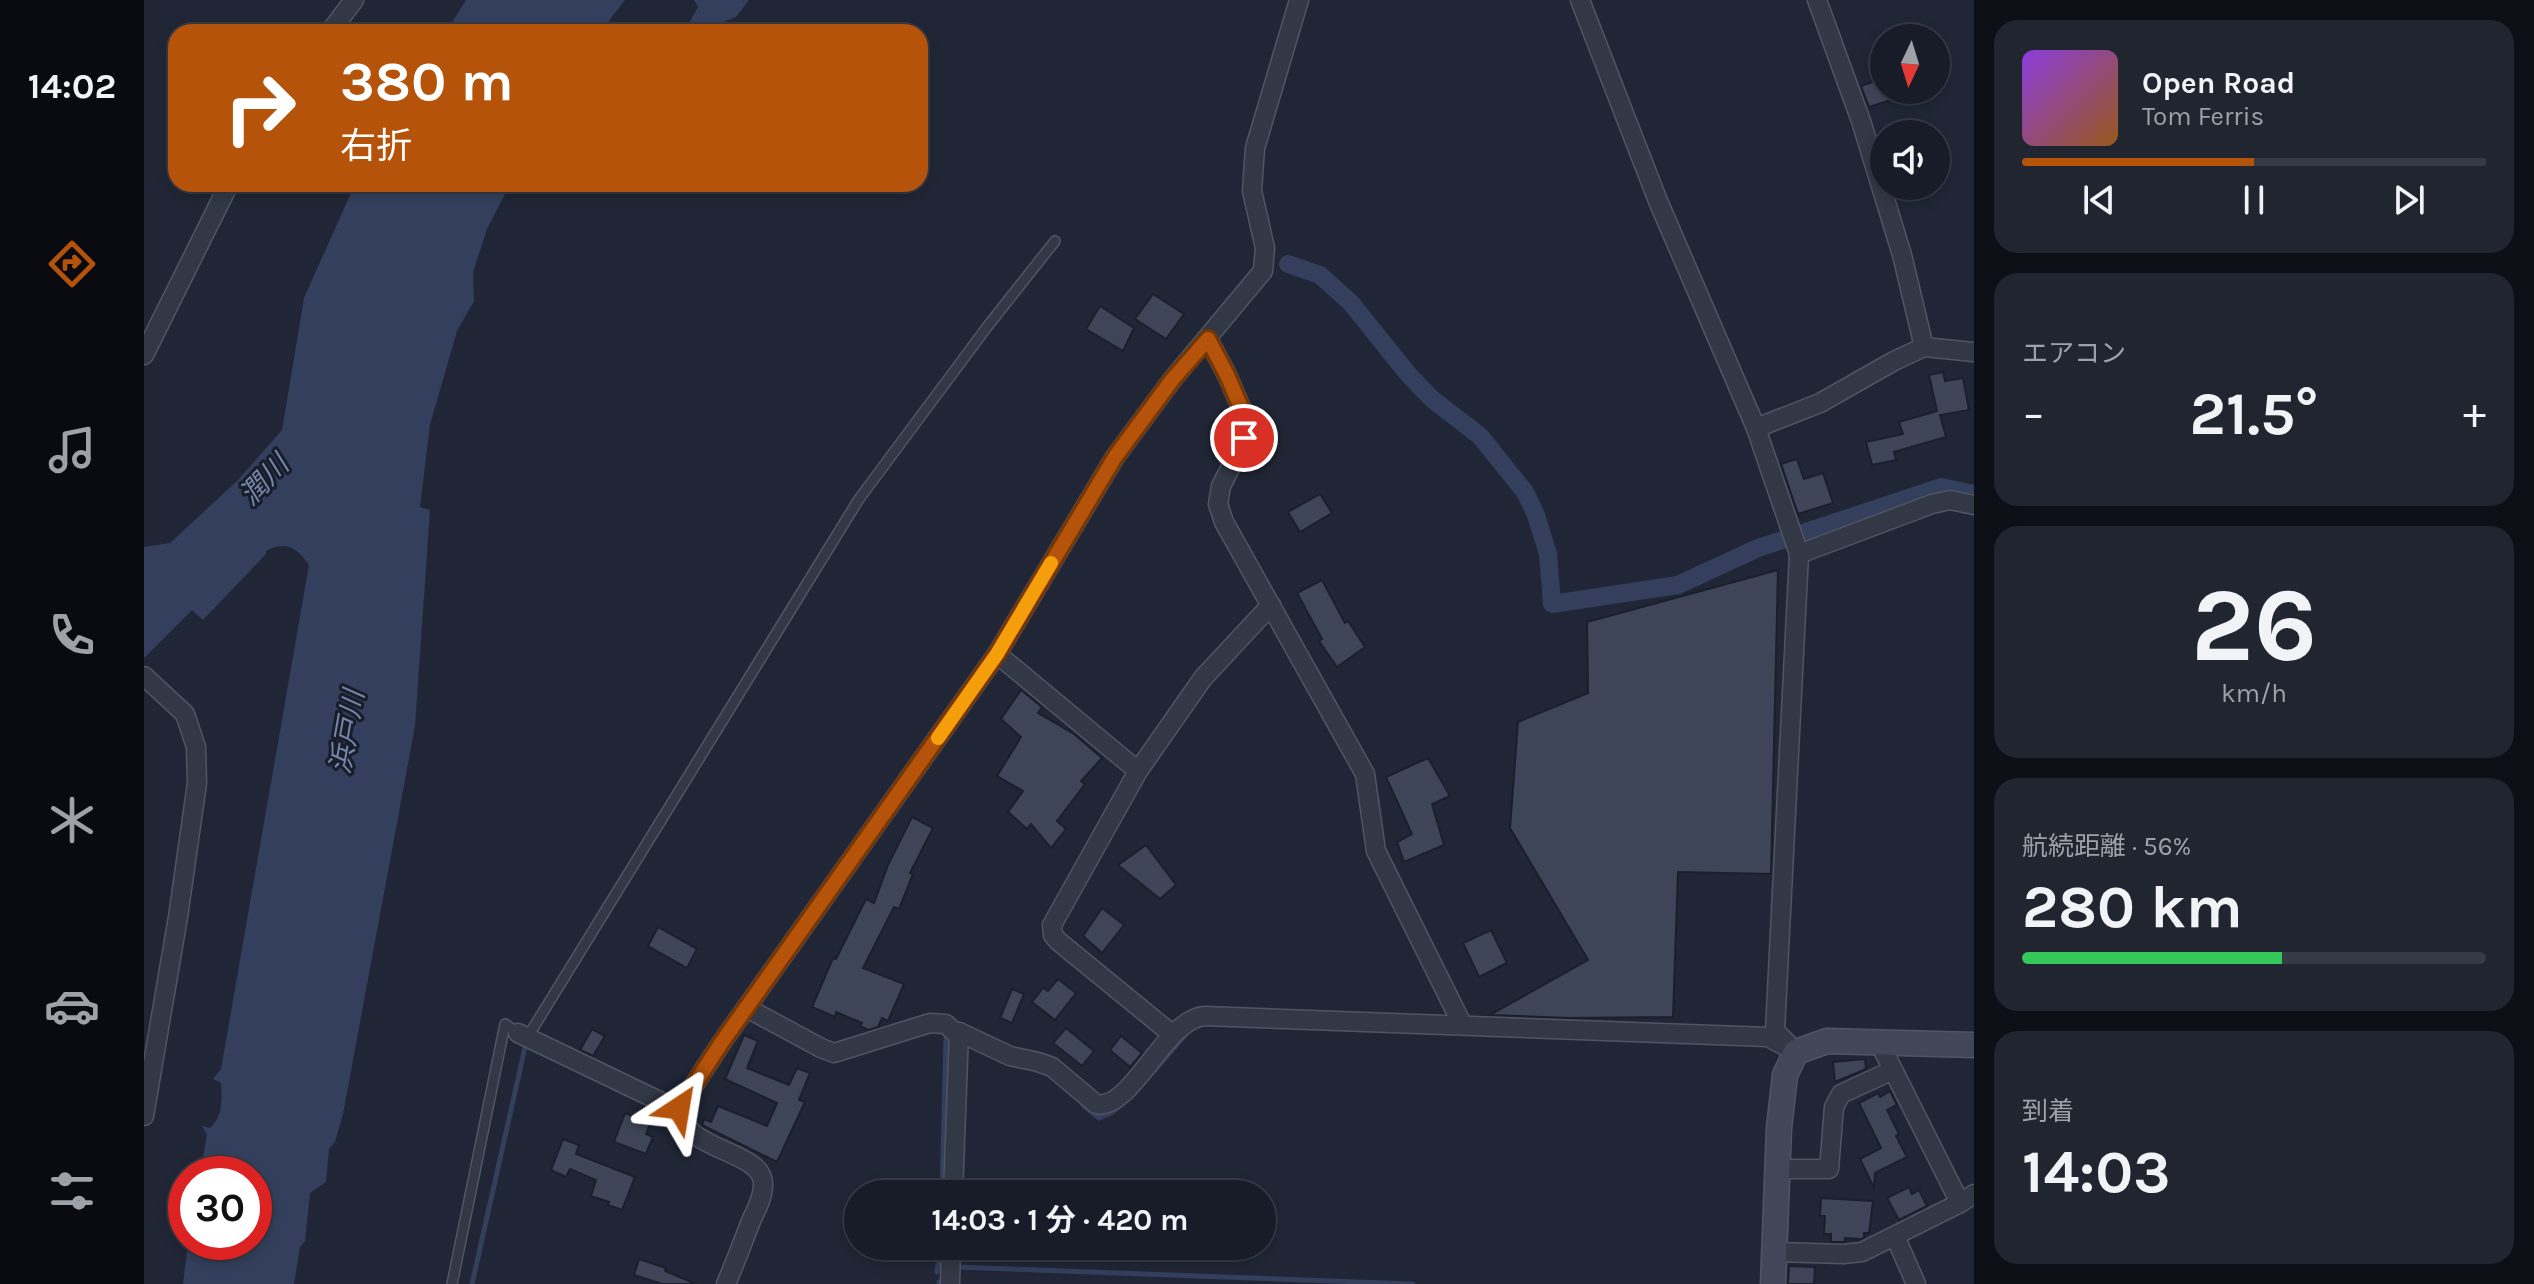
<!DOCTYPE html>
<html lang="ja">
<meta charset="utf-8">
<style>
body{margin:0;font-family:Karla,"Noto Sans JP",sans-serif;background:#212530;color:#f1f3f6;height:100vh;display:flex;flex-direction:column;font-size:30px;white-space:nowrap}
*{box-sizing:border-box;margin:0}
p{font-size:26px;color:#9fa1a8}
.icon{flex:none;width:44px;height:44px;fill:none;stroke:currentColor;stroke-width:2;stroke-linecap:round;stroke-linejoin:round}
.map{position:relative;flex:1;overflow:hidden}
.drawer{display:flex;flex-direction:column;gap:20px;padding:20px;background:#0d0f16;width:560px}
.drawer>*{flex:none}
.banner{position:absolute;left:24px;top:24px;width:760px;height:168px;border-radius:24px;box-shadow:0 4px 12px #0003,0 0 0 2px #363a45;background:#b45309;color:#fff;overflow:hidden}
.needle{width:52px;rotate:184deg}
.tools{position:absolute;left:1726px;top:24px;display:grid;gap:16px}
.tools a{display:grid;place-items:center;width:80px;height:80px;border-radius:50%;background:#181c28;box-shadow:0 4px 12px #0003,0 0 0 2px #363a45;font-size:40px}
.speed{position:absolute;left:24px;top:1156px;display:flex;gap:16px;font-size:40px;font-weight:700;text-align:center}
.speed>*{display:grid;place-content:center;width:104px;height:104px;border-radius:50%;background:#181c28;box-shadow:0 4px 12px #0003,0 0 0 2px #363a45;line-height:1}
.speed .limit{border:12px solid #d22;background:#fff;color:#111}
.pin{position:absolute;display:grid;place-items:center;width:68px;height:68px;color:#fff;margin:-34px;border:4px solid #fff;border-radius:50%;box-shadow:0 2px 8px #0007}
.me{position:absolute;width:88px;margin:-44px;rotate:33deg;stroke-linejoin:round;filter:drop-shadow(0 0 6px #0008)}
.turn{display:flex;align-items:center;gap:28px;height:168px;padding:0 40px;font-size:36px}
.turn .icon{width:104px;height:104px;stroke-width:2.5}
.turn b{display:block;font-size:56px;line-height:68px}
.big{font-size:60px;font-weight:700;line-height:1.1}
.drawer .widget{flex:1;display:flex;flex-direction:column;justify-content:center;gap:12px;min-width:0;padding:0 28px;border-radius:24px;background:#212530}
.drawer .dial{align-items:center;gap:0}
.dial b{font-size:104px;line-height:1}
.song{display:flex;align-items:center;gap:24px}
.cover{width:96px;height:96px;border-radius:12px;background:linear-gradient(135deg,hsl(270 70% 55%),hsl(30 70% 35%))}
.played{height:8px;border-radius:4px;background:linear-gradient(90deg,#b45309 50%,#363a45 50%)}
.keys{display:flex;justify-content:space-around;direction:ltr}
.heat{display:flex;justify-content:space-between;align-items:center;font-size:44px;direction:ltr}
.charge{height:12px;border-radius:6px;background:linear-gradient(90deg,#34c759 56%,#363a45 0)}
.trip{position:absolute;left:700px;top:1180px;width:432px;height:80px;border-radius:40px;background:#181c28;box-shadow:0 4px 12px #0003,0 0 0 2px #363a45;font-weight:700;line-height:80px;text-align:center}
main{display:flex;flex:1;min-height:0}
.menu{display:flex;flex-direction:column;width:144px;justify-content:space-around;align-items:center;background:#0a0b10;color:#9fa1a8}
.menu .icon{width:56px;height:56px}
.menu .on{color:#b45309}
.menu b{font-size:36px;color:#f1f3f6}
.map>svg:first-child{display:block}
</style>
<main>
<nav class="menu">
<b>14:02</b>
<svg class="icon on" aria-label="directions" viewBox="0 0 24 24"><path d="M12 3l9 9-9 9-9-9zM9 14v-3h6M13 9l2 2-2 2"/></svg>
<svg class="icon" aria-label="music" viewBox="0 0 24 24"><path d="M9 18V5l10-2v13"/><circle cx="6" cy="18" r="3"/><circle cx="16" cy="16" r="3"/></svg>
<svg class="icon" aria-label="phone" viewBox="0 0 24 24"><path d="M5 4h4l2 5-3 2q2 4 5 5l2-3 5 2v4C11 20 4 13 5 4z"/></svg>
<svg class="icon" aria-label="climate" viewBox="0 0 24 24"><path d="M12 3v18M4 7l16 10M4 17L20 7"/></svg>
<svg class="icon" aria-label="car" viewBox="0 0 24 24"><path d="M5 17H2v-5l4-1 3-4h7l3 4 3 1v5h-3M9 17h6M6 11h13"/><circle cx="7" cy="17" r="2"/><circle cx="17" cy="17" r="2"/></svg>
<svg class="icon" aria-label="filters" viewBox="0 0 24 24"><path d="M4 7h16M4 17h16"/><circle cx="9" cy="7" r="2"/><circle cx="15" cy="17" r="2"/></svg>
</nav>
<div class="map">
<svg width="1830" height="1284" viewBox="0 0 1830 1284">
<rect width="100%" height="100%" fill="#202635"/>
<g fill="#333f5c">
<path d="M322 0H481L467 18 459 32H302Z"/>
<path d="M550 0H605L592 17 553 32H544L542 28 554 7Z"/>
<path d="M211 184H366L343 229 329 272 330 301 313 331 286 425 276 507 286 510 271 726 199 1114 191 1142 185 1149 182 1182 166 1193 161 1241 156 1247 150 1284H39L44 1242H110V1174H56L63 1135 58 1126 66 1128C79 1116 78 1100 77 1083L69 1079 77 1069 165 565C154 548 141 540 122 551V554L59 620 48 610 0 658V547L26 543 94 480 138 430 160 298Z"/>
</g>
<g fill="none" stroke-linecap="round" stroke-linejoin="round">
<g stroke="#333f5c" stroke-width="5">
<path d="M1009 1072 1042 1034"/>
<path d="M939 1105 955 1118 967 1113 977 1105"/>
<path d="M798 1194 802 1038"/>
<path d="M813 1267 1269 1284"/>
<path d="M793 1272 796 1246"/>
<path d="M328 1284 382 1043"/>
<path d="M795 1284V1282"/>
</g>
<path stroke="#333f5c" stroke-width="18" d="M1144 264 1176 275 1207 303 1264 374 1288 399 1336 436 1381 492 1392 515 1404 554 1408 604 1534 585 1614 548 1797 487 1830 494"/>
</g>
<g fill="#3e4558" stroke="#1a1f2c" stroke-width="2">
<path d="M1740 78V90H1769V93L1725 107 1717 86Z"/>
<path d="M1009 294 1040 314 1022 339 991 319Z"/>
<path d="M956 306 990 328 979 351 942 329Z"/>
<path d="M1799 372 1801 381 1819 378 1825 410 1796 415 1802 437 1750 452 1752 460 1728 465 1722 442 1759 434 1755 422 1793 411 1785 375Z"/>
<path d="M1653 459 1660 479 1679 473 1689 503 1654 514 1637 464Z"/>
<path d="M1176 494 1188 513 1156 532 1144 512Z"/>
<path d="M1634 570 1627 874 1534 872 1529 1017 1425 1018 1346 1015 1444 960 1366 828 1374 722 1444 693 1443 622Z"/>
<path d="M1178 580 1201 623 1204 621 1221 647 1193 667 1175 641 1178 639 1153 593Z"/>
<path d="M877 690 898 707 894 713 930 734 958 758 937 781 941 784 913 821 922 829 907 848 887 824 883 829 864 812 879 791 853 776 877 737 857 719Z"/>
<path d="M1284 758 1306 796 1288 804 1300 845 1260 862 1253 842 1268 834 1242 777Z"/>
<path d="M768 817 789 828 766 873 769 874 755 909 750 907 719 968 760 984 744 1021 738 1018 734 1027 724 1030 716 1026 718 1023 692 1012 691 1017 668 1007 689 958 692 959 722 899 730 903 744 865Z"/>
<path d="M1002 845 1032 885 1016 899 974 865Z"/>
<path d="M958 908 980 925 958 953 939 936Z"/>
<path d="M514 927 553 949 543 968 504 946Z"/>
<path d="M1347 930 1363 963 1335 977 1319 943Z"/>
<path d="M914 979 932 993 911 1020 888 1002 899 988 904 991Z"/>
<path d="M868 989 880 994 868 1023 856 1018Z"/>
<path d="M922 1028 950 1051 938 1066 909 1043Z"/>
<path d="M448 1029 461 1036 449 1056 436 1050Z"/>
<path d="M600 1035 614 1041 603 1068 645 1085 653 1068 666 1073 655 1100 661 1102 633 1162 558 1125 560 1119 567 1122 574 1106 623 1126 633 1103 581 1079Z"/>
<path d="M977 1036 998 1053 986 1067 966 1050Z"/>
<path d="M1721 1059 1722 1069 1691 1082 1689 1062Z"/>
<path d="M1746 1091 1753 1105 1743 1110 1755 1134 1752 1136 1763 1157 1731 1173 1730 1188 1716 1159 1737 1148 1715 1103 1734 1093 1736 1097Z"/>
<path d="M499 1107 511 1112 502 1134 509 1137 502 1154 470 1142 481 1113 495 1118Z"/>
<path d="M419 1139 435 1145 432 1154 491 1177 478 1210 464 1205 465 1202 447 1196 452 1180 426 1169 422 1177 407 1170Z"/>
<path d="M1765 1187 1768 1194 1775 1190 1783 1206 1755 1220 1743 1198Z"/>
<path d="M1677 1198 1729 1201 1725 1233H1720V1238L1717 1239 1701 1238V1242H1687V1234H1680L1681 1216H1676Z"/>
<path d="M495 1259 522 1268 521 1271 552 1284H518L490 1275Z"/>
<path d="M1645 1266 1671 1267 1670 1284H1644Z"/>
</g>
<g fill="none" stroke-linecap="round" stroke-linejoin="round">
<g stroke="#505564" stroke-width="12">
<g id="lane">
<path d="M383 1038 715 499 843 327 911 241"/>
<path d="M308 1284 361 1024 374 1033"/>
</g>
</g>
<g stroke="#505564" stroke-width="21">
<g id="street">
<path d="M1436 0 1514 201 1612 428 1655 554 1631 1031 1644 1044"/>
<path d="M1673 0 1717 121 1758 255 1780 347 1830 352"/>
<path d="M186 32 210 0"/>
<path d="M1064 339 1083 375 1104 424 1100 441 1077 486 1074 504 1080 522 1221 774 1232 851 1318 1024"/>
<path d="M0 355 85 184"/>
<path d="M1612 428 1676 403 1750 361 1780 347"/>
<path d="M1655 554 1788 504 1806 500 1830 505"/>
<path d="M853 654 994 771"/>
<path d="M0 676 41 714 52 747 53 783 34 917 0 1116"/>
<path d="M603 1008 677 1048 690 1053 786 1023 802 1024 811 1033 815 1032 866 1056 894 1062 908 1067 952 1104C987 1112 1020 1020 1060 1016L1624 1037 1652 1052"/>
<path d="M374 1033 526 1106 535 1108"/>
<path d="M1029 1035 914 941 909 935 908 925 994 771 1059 678 1127 605"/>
<path d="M1735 1042 1816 1203 1830 1194"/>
<path d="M1633 1169H1685L1690 1107 1697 1094 1749 1070"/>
<path d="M809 1194 815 1032"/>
<path d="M1751 1236 1772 1284"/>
<path d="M1630 1252 1699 1254 1718 1252 1816 1203"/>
<path d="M582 1284C591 1263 599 1242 607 1221 612 1210 619 1197 619 1186 622 1149 538 1153 535 1108L578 1042 853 654 971 457 1028 380 1119 271 1121 248 1108 191 1111 148 1155 0"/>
<path d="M806 1284 807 1246"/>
</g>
</g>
<g stroke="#505564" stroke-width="27">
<path id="secondary" d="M1629 1284 1635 1128 1641 1075 1652 1052 1683 1041 1830 1045"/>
</g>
<use href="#lane" stroke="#333846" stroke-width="9"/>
<use href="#street" stroke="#333846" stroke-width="18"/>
<use href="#secondary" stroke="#414659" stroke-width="24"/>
</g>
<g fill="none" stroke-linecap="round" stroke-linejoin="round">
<g stroke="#753606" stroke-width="20">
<path id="route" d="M535 1108 578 1042 853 654 971 457 1028 380 1064 339 1083 375 1104 424 1100 438"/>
</g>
<use href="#route" stroke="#b45309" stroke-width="14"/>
<path stroke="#f59e0b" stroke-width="14" d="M794 738 853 654 907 563"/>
</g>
<g text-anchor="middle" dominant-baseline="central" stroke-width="6" stroke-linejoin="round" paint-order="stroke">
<g font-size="28" font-style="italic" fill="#7585aa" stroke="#181d2a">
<text transform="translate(120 480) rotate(-46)">潤川</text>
<text transform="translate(203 732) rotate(-80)">浜戸川</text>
</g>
</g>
</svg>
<div class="tools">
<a><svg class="needle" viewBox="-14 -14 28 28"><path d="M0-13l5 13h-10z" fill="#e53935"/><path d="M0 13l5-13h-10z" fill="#9fa1a8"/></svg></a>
<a><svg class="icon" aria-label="sound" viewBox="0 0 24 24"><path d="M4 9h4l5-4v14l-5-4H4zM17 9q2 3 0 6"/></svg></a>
</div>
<div class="speed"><div class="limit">30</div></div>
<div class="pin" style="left:1100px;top:438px;background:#d93025"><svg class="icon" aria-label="arrive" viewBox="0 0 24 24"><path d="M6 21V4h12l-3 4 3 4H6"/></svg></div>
<svg class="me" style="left:535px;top:1108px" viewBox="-20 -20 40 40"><path d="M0-17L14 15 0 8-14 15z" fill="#b45309" stroke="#fff" stroke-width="4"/></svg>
<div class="trip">14:03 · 1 分 · 420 m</div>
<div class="banner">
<div class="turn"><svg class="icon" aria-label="right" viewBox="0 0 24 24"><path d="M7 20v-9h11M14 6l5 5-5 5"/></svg><div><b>380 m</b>右折</div></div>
</div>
</div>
<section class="drawer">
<div class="widget">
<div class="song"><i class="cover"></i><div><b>Open Road</b><p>Tom Ferris</p></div></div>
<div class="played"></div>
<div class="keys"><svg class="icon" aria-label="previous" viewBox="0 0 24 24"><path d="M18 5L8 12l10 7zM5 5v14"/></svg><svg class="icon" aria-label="pause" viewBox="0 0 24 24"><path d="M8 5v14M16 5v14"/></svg><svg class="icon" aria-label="next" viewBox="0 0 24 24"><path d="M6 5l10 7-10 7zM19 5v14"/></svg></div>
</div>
<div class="widget"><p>エアコン</p>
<div class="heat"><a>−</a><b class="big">21.5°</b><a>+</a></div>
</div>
<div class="widget dial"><b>26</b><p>km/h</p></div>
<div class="widget"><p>航続距離 · 56%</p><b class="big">280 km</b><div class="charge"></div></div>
<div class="widget"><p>到着</p><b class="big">14:03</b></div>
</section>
</main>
